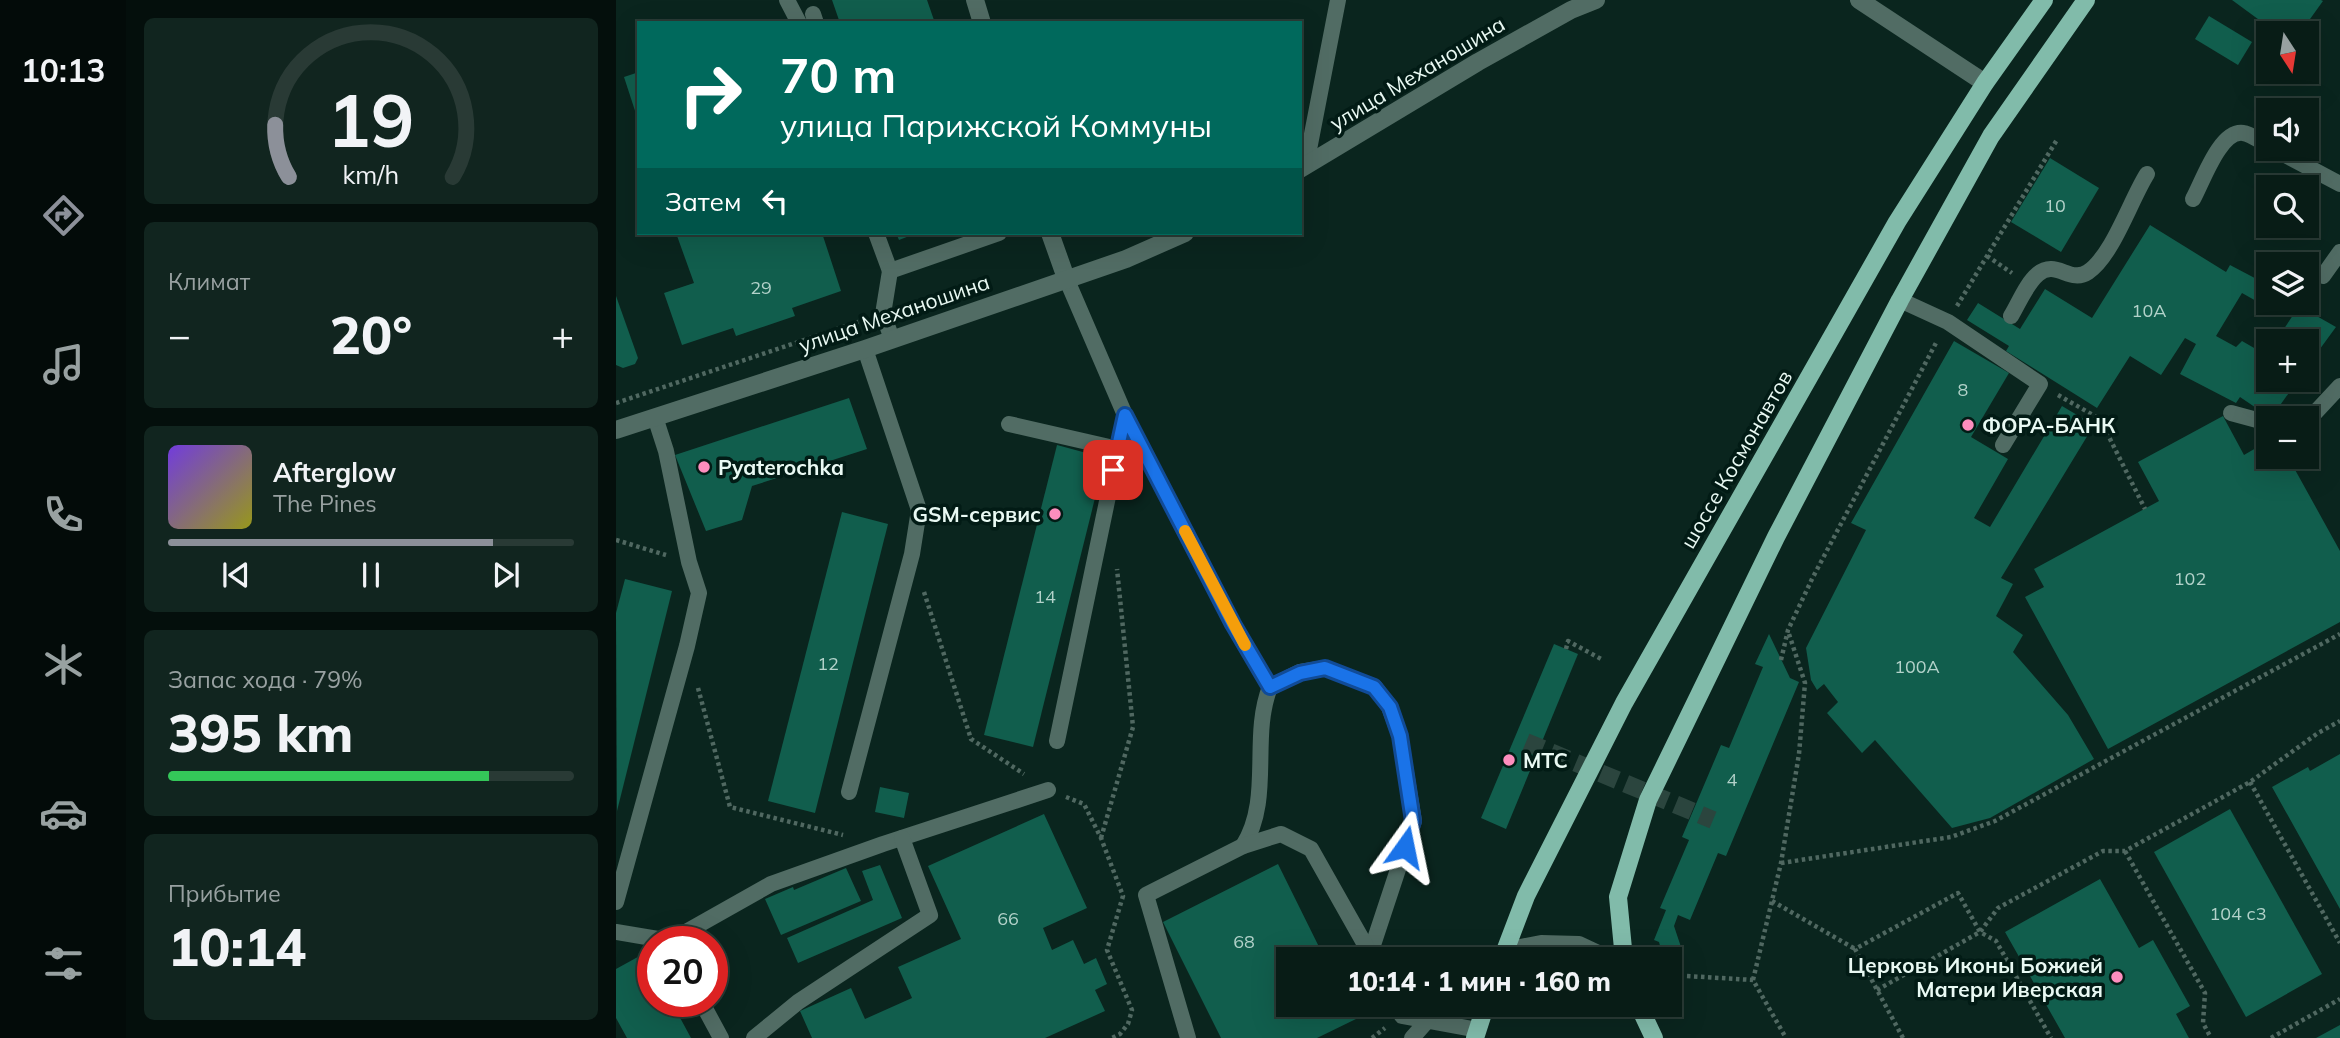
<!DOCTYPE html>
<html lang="ru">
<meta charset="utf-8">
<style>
body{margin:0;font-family:Mulish,sans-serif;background:#11251f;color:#f1f3f6;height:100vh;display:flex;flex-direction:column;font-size:26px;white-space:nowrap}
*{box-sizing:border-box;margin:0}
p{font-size:23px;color:#98a1a1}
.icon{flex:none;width:38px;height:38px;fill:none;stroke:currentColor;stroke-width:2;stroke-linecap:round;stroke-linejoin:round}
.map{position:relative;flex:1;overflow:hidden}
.panel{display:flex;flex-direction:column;gap:18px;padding:18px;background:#040f0c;width:490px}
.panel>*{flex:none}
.top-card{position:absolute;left:21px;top:21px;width:665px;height:214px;border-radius:0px;box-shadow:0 7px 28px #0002,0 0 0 2px #293a35;background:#00695c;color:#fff;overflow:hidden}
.needle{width:46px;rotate:168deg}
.buttons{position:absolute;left:1640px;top:21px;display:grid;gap:14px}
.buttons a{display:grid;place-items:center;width:63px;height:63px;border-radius:0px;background:#081c16;box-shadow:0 7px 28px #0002,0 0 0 2px #293a35;font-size:35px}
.speed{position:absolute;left:21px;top:926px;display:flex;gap:14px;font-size:35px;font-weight:700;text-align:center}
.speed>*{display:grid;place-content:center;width:91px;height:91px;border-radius:50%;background:#081c16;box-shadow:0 7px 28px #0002,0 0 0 2px #293a35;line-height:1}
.speed .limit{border:10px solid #d22;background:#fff;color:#111}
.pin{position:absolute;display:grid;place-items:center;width:60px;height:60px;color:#fff;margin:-30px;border-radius:14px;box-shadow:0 4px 10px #0006}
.me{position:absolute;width:77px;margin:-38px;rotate:12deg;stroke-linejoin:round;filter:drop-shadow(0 0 5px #0008)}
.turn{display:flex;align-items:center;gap:24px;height:147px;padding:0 28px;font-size:32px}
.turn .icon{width:91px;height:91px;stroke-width:2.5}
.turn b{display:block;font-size:49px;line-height:60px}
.then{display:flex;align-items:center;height:66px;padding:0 28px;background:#0003;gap:14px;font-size:26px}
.big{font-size:52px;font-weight:800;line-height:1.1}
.panel .widget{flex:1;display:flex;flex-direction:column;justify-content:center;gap:10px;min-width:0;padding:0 24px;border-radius:10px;background:#11251f}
.panel .dial{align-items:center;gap:0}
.dial svg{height:182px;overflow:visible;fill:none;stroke:#293a35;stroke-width:7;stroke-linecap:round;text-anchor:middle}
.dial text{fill:#f1f3f6;stroke:none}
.song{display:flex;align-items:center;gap:21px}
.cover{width:84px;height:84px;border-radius:10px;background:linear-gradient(135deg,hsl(260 70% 55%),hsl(60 70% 35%))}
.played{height:7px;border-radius:4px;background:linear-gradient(90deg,#8c9099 80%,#293a35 80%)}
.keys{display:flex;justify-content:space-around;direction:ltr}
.heat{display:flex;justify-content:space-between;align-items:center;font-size:38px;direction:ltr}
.charge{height:10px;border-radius:5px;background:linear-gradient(90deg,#34c759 79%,#293a35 0)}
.trip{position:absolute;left:660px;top:947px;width:406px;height:70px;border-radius:0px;background:#081c16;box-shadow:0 7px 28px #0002,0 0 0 2px #293a35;font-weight:800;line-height:70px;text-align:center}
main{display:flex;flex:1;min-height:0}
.menu{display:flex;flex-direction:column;width:126px;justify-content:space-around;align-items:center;background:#030b09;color:#98a1a1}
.menu .icon{width:49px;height:49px}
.menu .current{color:#8c9099}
.menu b{font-size:32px;color:#f1f3f6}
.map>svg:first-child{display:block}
</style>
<main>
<nav class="menu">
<b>10:13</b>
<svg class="icon current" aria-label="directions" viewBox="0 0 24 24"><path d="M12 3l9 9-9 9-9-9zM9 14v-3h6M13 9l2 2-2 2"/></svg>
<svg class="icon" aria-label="music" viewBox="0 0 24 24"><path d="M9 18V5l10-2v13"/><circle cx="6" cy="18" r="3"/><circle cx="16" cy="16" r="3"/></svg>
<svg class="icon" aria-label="phone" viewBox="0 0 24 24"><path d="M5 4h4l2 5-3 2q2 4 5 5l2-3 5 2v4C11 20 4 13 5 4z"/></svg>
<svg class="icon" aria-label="climate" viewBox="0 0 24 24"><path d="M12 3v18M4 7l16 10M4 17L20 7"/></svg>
<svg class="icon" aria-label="car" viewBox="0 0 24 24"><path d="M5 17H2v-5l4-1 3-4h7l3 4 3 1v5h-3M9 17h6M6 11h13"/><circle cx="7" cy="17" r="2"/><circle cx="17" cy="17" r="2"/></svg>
<svg class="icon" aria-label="filters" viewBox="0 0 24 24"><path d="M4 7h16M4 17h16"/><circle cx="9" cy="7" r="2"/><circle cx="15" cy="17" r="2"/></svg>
</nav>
<section class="panel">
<div class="widget dial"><svg viewBox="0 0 100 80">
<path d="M14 69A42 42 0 1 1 86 69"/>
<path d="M14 69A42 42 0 0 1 8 46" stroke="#8c9099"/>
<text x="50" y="56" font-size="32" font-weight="700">19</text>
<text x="50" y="72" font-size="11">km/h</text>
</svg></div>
<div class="widget"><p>Климат</p>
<div class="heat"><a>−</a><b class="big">20°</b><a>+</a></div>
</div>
<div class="widget">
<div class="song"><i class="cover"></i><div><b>Afterglow</b><p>The Pines</p></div></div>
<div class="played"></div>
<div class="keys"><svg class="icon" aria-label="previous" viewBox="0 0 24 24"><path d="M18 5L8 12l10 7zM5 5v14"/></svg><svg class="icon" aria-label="pause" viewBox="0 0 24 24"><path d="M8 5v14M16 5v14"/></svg><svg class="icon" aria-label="next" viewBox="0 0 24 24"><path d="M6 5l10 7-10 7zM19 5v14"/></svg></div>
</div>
<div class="widget"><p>Запас хода · 79%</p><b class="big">395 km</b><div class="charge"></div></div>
<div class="widget"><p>Прибытие</p><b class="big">10:14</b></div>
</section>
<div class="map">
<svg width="1724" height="1038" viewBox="0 0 1724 1038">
<rect width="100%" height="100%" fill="#0a251e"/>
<g fill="#115e4d">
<path d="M216 0H311L319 23H224Z"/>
<path d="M1616 0H1705L1707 1 1689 26 1682 20 1672 33H1661Z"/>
<path d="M1593 16 1636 42 1622 65 1579 39Z"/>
<path d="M23 72V120H22L8 77Z"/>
<path d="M1434 158 1483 188 1445 252 1395 222Z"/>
<path d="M1534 225 1610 272 1614 265 1652 285V298L1649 306 1626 293 1600 336 1620 347 1626 341 1652 356V380H1682L1655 418 1624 397 1620 403 1564 374 1580 344 1569 338 1545 375 1514 356 1481 408 1390 351 1393 346 1351 320 1362 303 1404 329 1429 289 1476 318Z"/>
<path d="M60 233H206L225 291 176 308 179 316 120 336 117 328 66 345 48 293 78 283Z"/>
<path d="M280 233H301L283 240Z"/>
<path d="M0 296 22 358 19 364 7 368 0 365Z"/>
<path d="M1683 306 1720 327 1690 368V341H1660Z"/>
<path d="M1338 341 1393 373 1355 437 1392 459 1358 518 1374 527 1446 406 1478 425 1385 578 1397 584 1380 616 1407 635 1397 652 1452 715 1478 759 1374 818 1336 828 1259 740 1246 753 1211 713 1222 702 1208 684 1201 690 1195 680 1190 648 1250 530 1235 523Z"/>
<path d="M233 398 251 449 136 486 126 520 90 531 59 455Z"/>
<path d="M1607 416 1628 455 1652 441V457H1672L1724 551V622L1492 749 1409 597 1428 587 1418 569 1543 501 1522 462Z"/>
<path d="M441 445 489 458 417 747 368 735Z"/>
<path d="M226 512 272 524 199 813 152 801Z"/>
<path d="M9 579 56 591 1 811 0 613Z"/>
<path d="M1153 634 1174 678 1183 682 1110 856 1102 853 1074 920 1062 915 1058 926 1066 950 1047 957 1043 942 1038 940 1050 910 1044 908 1073 840 1066 837 1105 745 1113 748 1147 667 1139 664Z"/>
<path d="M938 644 962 654 890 829 865 818Z"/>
<path d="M1724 754V909L1656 787 1692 767 1694 771Z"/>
<path d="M264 787 293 793 288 818 259 812Z"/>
<path d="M1614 809 1706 974 1630 1017 1538 852Z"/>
<path d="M428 814 471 908 427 928 436 950 457 940 468 964 480 958 491 984 479 990 489 1011 429 1038H196L184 1011 235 988 249 1019 296 998 282 967 345 939 312 866Z"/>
<path d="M662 864 709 959H672V1004H732L740 1019 701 1038H605L547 922Z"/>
<path d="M264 865 286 918 182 963 171 938 257 900 246 871Z"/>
<path d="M230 868 245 901 165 935 149 899 177 887 178 890Z"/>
<path d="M1484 879 1523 948 1537 940 1574 1006 1560 1014 1573 1038H1449L1389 932Z"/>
<path d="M29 953 37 968V1001H55L75 1038H11L0 1018V969Z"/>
<path d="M1724 1025V1038H1700Z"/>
</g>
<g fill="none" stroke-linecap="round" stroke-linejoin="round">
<path stroke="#2b453e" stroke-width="18" stroke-dasharray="18 9" stroke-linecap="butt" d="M910 742 1097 820"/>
<g stroke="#506861" stroke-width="4.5" stroke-dasharray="3.5 3.5" stroke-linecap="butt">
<path d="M1371 256 1396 273"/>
<path d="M1341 306 1442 138"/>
<path d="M1442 395 1484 419 1529 509"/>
<path d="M0 403 248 320"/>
<path d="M0 540 50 555"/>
<path d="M308 592 355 739 408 774"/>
<path d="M950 649 952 641 987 660"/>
<path d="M1165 660 1172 630 1196 579 1321 341"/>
<path d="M82 688 114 807 227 835"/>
<path d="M1634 782 1724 943"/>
<path d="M450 797 468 804 485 838 507 896 491 950 516 1010 512 1024 504 1034 496 1038"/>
<path d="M485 838 517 727 501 569"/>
<path d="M1509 851 1589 993 1587 1023 1595 1038"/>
<path d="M1165 863 1335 837 1379 821 1724 634"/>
<path d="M1156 901 1239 949"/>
<path d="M1071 976 1137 980 1170 1038"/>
<path d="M1137 980 1165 863 1183 754 1189 683 1172 631"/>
<path d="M1261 990 1364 932 1382 908 1487 851H1509L1634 782 1702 733 1724 721"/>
<path d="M756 1038 769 1028"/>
<path d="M1287 1038 1239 949 1342 893 1364 932 1380 941 1435 1038"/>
<path d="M1655 1038 1724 999"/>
</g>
<g stroke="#516c64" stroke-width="16">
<path d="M171 0 183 23"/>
<path d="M197 14 200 23"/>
<path d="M1658 149 1724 184"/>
<path d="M690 165 722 0"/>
<path d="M1577 199C1587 181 1604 130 1627 133 1635 134 1645 142 1652 145"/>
<path d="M260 233 274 271"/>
<path d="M1707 276 1724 252"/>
<path d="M450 278 509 415 617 624 654 687"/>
<path d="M1284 300 1332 322 1424 384 1387 445"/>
<path d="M1395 316C1403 303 1410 284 1422 274 1440 259 1454 284 1472 272 1497 255 1515 199 1531 174"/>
<path d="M276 339 267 314 274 271 383 233"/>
<path d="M1615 413 1652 423"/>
<path d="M1690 419 1696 416 1724 386"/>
<path d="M393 424 502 449"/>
<path d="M441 741 509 415"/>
<path d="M233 792 296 554 303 510 249 349"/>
<path d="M627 846C657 798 634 738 654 687L684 672 709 668 759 687 773 707 784 736 798 821 755 951"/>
<path d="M0 902 71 646 83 593 73 562 50 451 39 417"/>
<path d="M0 932 54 941 155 884 267 844 432 790"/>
<path d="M889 950 925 943 963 944 995 959"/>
<path d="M85 1001 105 1038"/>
<path d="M779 1004 786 1016 862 1030"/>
<path d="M138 1038 182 1002 314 915 286 838"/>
<path d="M572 1038 530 895 627 846 665 834 695 849 756 957"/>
<path d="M796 1038 812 1020"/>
</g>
<g stroke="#516c64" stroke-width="18">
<path d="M359 0 366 23"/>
<path d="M1243 0 1369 83"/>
<path d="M684 169 862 62 955 10 980 0"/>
<path d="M434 233 450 278"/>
<path d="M0 430 249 349 510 259 569 233"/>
</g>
<g stroke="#81bbaa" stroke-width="18">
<path d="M886 959 910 896 1008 703 1281 222 1369 83 1428 0"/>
<path d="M1008 959 1002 897 1032 800 1160 537 1284 300 1375 136 1470 0"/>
<path d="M1022 1004 1038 1038"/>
<path d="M859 1038 870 1004"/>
</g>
</g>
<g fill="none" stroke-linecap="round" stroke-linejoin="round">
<g stroke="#114b97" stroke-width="18">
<path id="route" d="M497 470 509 415 617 624 654 687 684 673 709 668 758 687 774 707 784 736 797 821 789 847"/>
</g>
<use href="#route" stroke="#1a73e8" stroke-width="12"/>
<path stroke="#f59e0b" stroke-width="12" d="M569 531 629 645"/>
</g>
<g fill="#fd8ebe" stroke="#021b15" stroke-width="2.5">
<circle cx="1352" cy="425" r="7"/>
<circle cx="88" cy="467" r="7"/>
<circle cx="439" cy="514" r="7"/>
<circle cx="893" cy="760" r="7"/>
<circle cx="1501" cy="977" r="7"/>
</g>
<g text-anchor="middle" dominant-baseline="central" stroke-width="7" stroke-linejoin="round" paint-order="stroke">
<g font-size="18" fill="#b3d2ca">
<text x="1439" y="205">10</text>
<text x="145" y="287">29</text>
<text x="1533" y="310">10А</text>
<text x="1347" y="389">8</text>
<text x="1574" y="578">102</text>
<text x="429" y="596">14</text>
<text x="212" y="663">12</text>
<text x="1301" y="666">100А</text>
<text x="1116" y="779">4</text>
<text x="1622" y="913">104 с3</text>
<text x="392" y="918">66</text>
<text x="628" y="941">68</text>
</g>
<g font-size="21" fill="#e9f9f3" stroke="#021b15">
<text transform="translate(801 73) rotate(-31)">улица Механошина</text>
<text transform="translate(278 313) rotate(-19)">улица Механошина</text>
<text transform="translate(1120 459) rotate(-60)">шоссе Космонавтов</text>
</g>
<g font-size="21" font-weight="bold" fill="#e9f9f3" stroke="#021b15" text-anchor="start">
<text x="1366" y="425">ФОРА-БАНК</text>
<text x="102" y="467">Pyaterochka</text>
<text x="425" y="514" text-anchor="end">GSM-сервис</text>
<text x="907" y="760">МТС</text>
<text x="1487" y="965" text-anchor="end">Церковь Иконы Божией<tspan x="1487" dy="24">Матери Иверская</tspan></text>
</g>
</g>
</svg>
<div class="buttons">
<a><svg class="needle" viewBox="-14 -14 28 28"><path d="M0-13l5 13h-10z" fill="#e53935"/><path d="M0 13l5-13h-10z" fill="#98a1a1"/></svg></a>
<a><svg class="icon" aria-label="sound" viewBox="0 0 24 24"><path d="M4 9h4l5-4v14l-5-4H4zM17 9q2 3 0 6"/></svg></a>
<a><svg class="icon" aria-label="search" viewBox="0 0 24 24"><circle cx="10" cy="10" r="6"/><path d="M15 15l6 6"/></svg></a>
<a><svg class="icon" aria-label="layers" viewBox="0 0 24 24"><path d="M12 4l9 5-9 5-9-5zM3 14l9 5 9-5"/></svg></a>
<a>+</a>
<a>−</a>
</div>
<div class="speed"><div class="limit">20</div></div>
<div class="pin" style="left:497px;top:470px;background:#d93025"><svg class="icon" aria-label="arrive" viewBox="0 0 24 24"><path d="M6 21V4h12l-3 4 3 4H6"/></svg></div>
<svg class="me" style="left:789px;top:847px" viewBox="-20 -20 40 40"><path d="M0-17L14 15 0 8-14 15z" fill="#1a73e8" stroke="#fff" stroke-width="4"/></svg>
<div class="trip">10:14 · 1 мин · 160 m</div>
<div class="top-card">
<div class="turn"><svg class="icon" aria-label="right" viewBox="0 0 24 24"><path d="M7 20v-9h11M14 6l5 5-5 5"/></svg><div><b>70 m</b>улица Парижской Коммуны</div></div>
<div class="then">Затем<svg class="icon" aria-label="left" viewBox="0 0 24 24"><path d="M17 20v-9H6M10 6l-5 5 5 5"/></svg></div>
</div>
</div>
</main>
